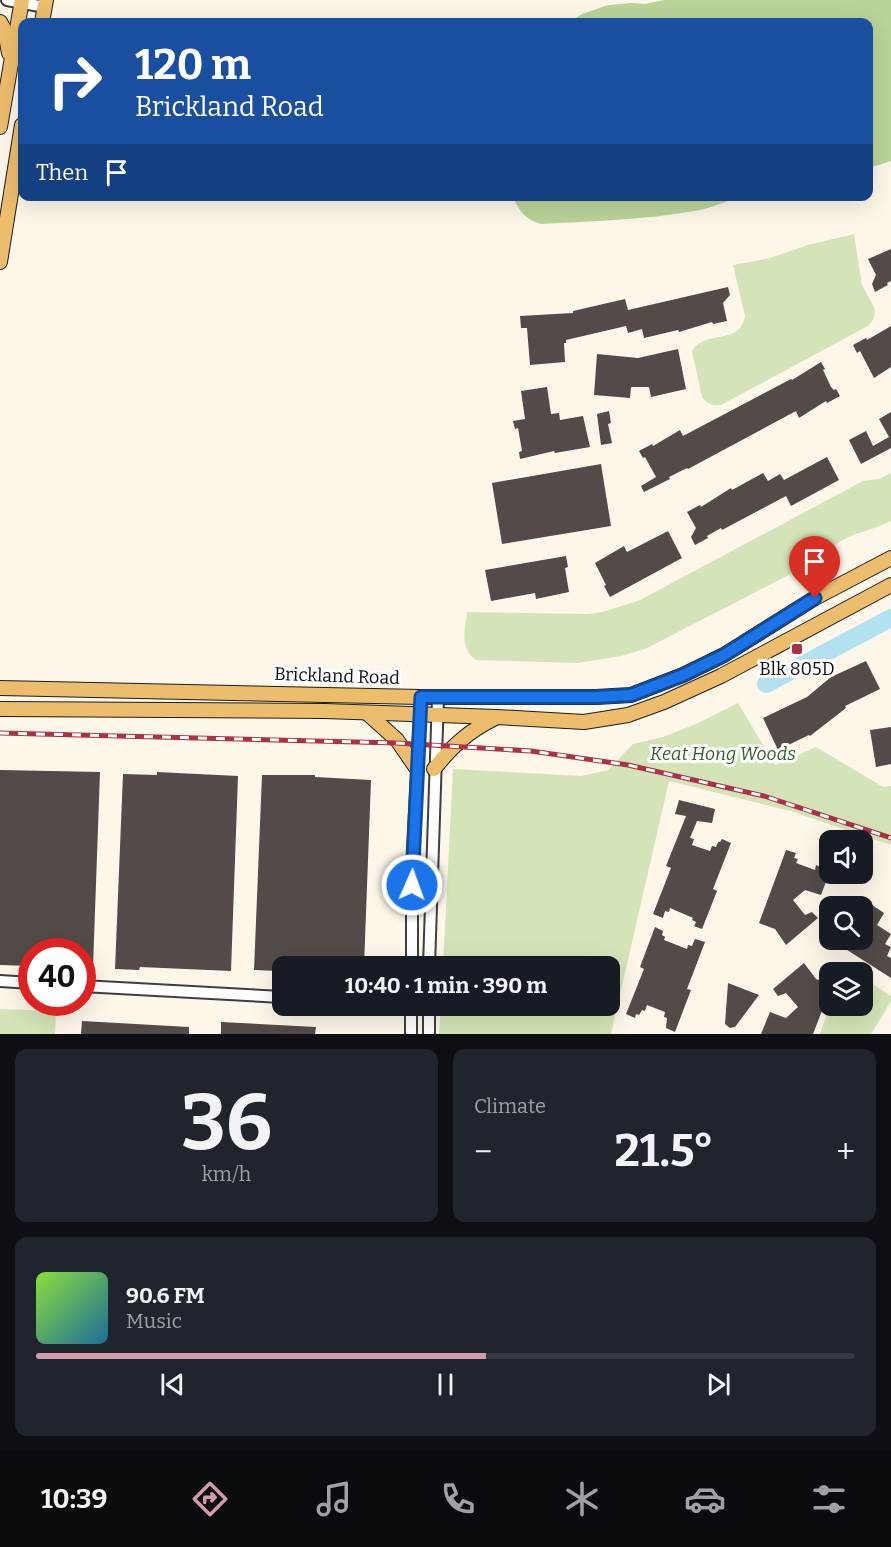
<!DOCTYPE html>
<meta charset="utf-8">
<style>
body{margin:0;font-family:Bitter,serif;background:#20242c;color:#f1f3f6;height:100vh;display:flex;flex-direction:column;font-size:22px;white-space:nowrap}
*{box-sizing:border-box;margin:0}
p{font-size:20px;color:#9ea1a6}
.icon{flex:none;width:33px;height:33px;fill:none;stroke:currentColor;stroke-width:2;stroke-linecap:round;stroke-linejoin:round}
.map{position:relative;height:1034px;overflow:hidden}
.panel{display:flex;flex-direction:column;gap:15px;padding:15px;background:#0d0f14;flex:1}
.panel>*{flex:none}
.guide{position:absolute;left:18px;top:18px;width:855px;height:183px;border-radius:12px;box-shadow:0 6px 24px #0002;background:#1a4fa0;color:#fff;overflow:hidden}
.controls{position:absolute;left:819px;top:830px;display:grid;gap:12px}
.controls a{display:grid;place-items:center;width:54px;height:54px;border-radius:12px;background:#171b24;box-shadow:0 6px 24px #0002;font-size:30px}
.speed{position:absolute;left:18px;top:938px;display:flex;gap:12px;font-size:30px;font-weight:700;text-align:center}
.speed>*{display:grid;place-content:center;width:78px;height:78px;border-radius:50%;background:#171b24;box-shadow:0 6px 24px #0002;line-height:1}
.speed .limit{border:9px solid #d22;background:#fff;color:#111}
.pin{position:absolute;display:grid;place-items:center;width:51px;height:51px;color:#fff;margin:-62px -26px;border-radius:50% 50% 50% 0;rotate:-45deg;box-shadow:0 0 6px #0007}
.pin .icon{rotate:45deg}
.me{position:absolute;width:66px;margin:-33px;rotate:2deg;stroke-linejoin:round;filter:drop-shadow(0 0 4px #0008)}
.turn{display:flex;align-items:center;gap:21px;height:126px;padding:0 18px;font-size:27px}
.turn .icon{width:78px;height:78px;stroke-width:2.5}
.turn b{display:block;font-size:42px;line-height:51px}
.then{display:flex;align-items:center;height:57px;padding:0 18px;background:#0003;gap:12px;font-size:22px}
.big{font-size:45px;font-weight:700;line-height:1.1}
.panel .card{flex:1;display:flex;flex-direction:column;justify-content:center;gap:9px;min-width:0;padding:0 21px;border-radius:12px;background:#20242c}
.panel .dial{align-items:center;gap:0}
.dial b{font-size:78px;line-height:1}
.song{display:flex;align-items:center;gap:18px}
.cover{width:72px;height:72px;border-radius:9px;background:linear-gradient(135deg,hsl(90 70% 55%),hsl(200 70% 35%))}
.played{height:6px;border-radius:3px;background:linear-gradient(90deg,#d29ba7 55%,#363941 55%)}
.keys{display:flex;justify-content:space-around;direction:ltr}
.heat{display:flex;justify-content:space-between;align-items:center;font-size:33px;direction:ltr}
.panel .tiles{flex:1;display:grid;gap:15px;grid-template-columns:1fr 1fr}
.card:last-child{grid-column:span 2}
.trip{position:absolute;left:272px;top:956px;width:348px;height:60px;border-radius:12px;background:#171b24;box-shadow:0 6px 24px #0002;font-weight:700;line-height:60px;text-align:center}
.tabs{display:flex;height:96px;justify-content:space-around;align-items:center;background:#090b0e;color:#9ea1a6}
.tabs .icon{width:42px;height:42px}
.tabs .active{color:#d29ba7}
.tabs b{font-size:27px;color:#f1f3f6}
.map>svg:first-child{display:block}
</style>
<div class="map">
<svg width="891" height="1034" viewBox="0 0 891 1034">
<rect width="100%" height="100%" fill="#fdf7ea"/>
<g fill="#d4e4b8">
<path d="M854 234 862 285 874 307 875 314 873 320 868 326 721 405C712 406 707 404 702 397L692 351C706 329 740 346 745 316L733 265 770 258 808 245Z"/>
<path d="M891 473V521C879 527 868 530 856 534 838 541 822 553 808 565L645 649 621 656 578 663 476 660C459 649 465 629 467 612L588 614 603 612 640 600 863 481 879 479Z"/>
<path d="M738 703 775 765 816 747 883 787 891 786V845L790 811 669 781 611 1034H439L441 1005H609V966H443L453 769 581 776 608 770 633 744 663 737 698 723Z"/>
<path d="M863 978 891 996V1001L871 1034H820L830 1005H862Z"/>
<path d="M0 1009 56 1011 55 1034H0Z"/>
</g>
<g fill="#bad399">
<path d="M665 0H891V161L869 168 868 22H570L582 14 608 5 631 3 645 4Z"/>
<path d="M513 197H743C727 200 710 209 694 211 644 220 592 221 541 224 525 219 520 212 513 197Z"/>
</g>
<g fill="none" stroke-linecap="round" stroke-linejoin="round">
<path stroke="#b4e1f0" stroke-width="18" d="M766 684 891 618"/>
</g>
<g fill="#524b48">
<path d="M891 249V281L887 283 888 285 875 292 872 284 876 275 868 259Z"/>
<path d="M728 287 730 295 723 303 727 321 713 324 712 322 679 332 678 330 644 338 642 329 628 333 626 326 566 340V343H564L565 362 530 365 527 328H521L520 316 573 313V311L625 299 628 310Z"/>
<path d="M891 326V367L874 378 860 351 857 353 853 345 866 338 867 340Z"/>
<path d="M678 349 686 389 651 397 649 387H631L630 398 594 395 597 354 638 358Z"/>
<path d="M821 362 825 369 823 370 831 387 834 390 836 389 840 396 827 403 826 401 799 418 796 411 688 469 687 468 669 477 670 479 644 492 641 486 656 477 645 457 643 458 639 451 652 444 653 446 680 430 683 436 791 379 792 380Z"/>
<path d="M547 387 551 414 559 413 560 420 583 416 590 447 555 453 554 451 520 459 519 452 522 451 518 428 515 429 513 421 525 419 521 391Z"/>
<path d="M609 411 611 423 608 424 612 443 601 445 597 414Z"/>
<path d="M891 412V448L861 464 849 440 866 431 873 446 889 437 879 419Z"/>
<path d="M827 457 839 480 791 506 786 496 722 530 721 528 707 536 708 538 695 545 691 537 696 528 687 512 700 505 701 507 731 488 732 490 763 473 768 481 780 474 784 480Z"/>
<path d="M601 464 611 526 502 544 492 483Z"/>
<path d="M668 531 682 558 610 597 604 586 606 585 595 563 624 546 627 552Z"/>
<path d="M566 556 568 567 565 568 569 592 536 599 535 593 491 601 485 570Z"/>
<path d="M866 661 880 689 845 706 846 708 810 736 809 735 778 750 763 718 807 697 831 677Z"/>
<path d="M891 727V764L876 767 870 730Z"/>
<path d="M0 770 100 772 93 967H82V951H32V966L0 965Z"/>
<path d="M157 772 238 776 231 971 140 967 139 970 115 969 123 774 157 775Z"/>
<path d="M262 775H315V777L371 780 364 966H279V971L254 970Z"/>
<path d="M679 800 715 809 712 823 697 821 690 838 694 839 692 845 710 851 712 846 716 847 718 842H720L722 839 731 843 713 889 717 891 702 929 694 926 696 922 692 920 693 918 670 908 669 912 665 911 663 918 653 914 671 868 666 866 686 816 675 814Z"/>
<path d="M786 850 796 853 794 858 798 859 796 863 815 870 816 865 820 867 822 862 830 865V871L821 895 805 890 793 900 805 915 812 912 818 918 786 945 775 929 759 923Z"/>
<path d="M872 905 884 913 877 925 891 934 885 944 891 947 887 956 891 958V978L830 939H862V907L869 911Z"/>
<path d="M655 927 663 931 662 935 665 937 664 940 687 949 688 945 692 946 695 939 705 942 687 989 691 990 675 1032 666 1028 667 1018 664 1017 665 1012 647 1005 645 1011 642 1010 639 1015 636 1014 635 1018 626 1014 644 969 640 967Z"/>
<path d="M804 963 816 979 830 984V990L813 1034H761L770 1012 786 1018 798 1007 786 993 778 996 773 989Z"/>
<path d="M728 983 759 995 735 1027 730 1028 725 1024Z"/>
<path d="M82 1021 189 1027V1034H81Z"/>
<path d="M221 1022 316 1027 315 1034H221Z"/>
</g>
<g fill="none" stroke-linecap="round" stroke-linejoin="round">
<g stroke="#3e3e3e" stroke-width="14">
<g id="minor">
<path d="M7 0 45 7"/>
<path d="M412 966V867L421 697"/>
<path d="M429 966 438 697"/>
<path d="M0 981 32 983"/>
<path d="M82 986 282 997"/>
<path d="M411 1034V1005"/>
<path d="M429 1034V1005"/>
</g>
</g>
<g stroke="#1c1c1c" stroke-width="16">
<g id="major">
<path d="M0 22 5 31 9 53"/>
<path d="M42 22 46 0"/>
<path d="M0 127 22 0"/>
<path d="M0 262 22 125"/>
<path d="M0 688 421 697H596L631 695 683 675 724 655 815 598 891 558"/>
<path d="M0 709 325 711 497 717 584 722 628 715 664 702 721 676 891 585"/>
<path d="M367 713 397 740 417 769"/>
<path d="M434 769C453 745 469 731 495 718"/>
</g>
</g>
<use href="#minor" stroke="#fff" stroke-width="10"/>
<use href="#major" stroke="#ecbd6c" stroke-width="14"/>
<g stroke="#ad3046" stroke-width="5">
<path id="rail" d="M0 733 397 743 531 751 628 765 764 796 891 838"/>
</g>
<use href="#rail" stroke="#fff" stroke-width="3" stroke-dasharray="9" stroke-linecap="butt"/>
</g>
<g fill="none" stroke-linecap="round" stroke-linejoin="round">
<g stroke="#114b97" stroke-width="15">
<path id="route" d="M412 885 421 697H597L631 695 683 675 724 655 815 598"/>
</g>
<use href="#route" stroke="#1a73e8" stroke-width="10"/>
</g>
<rect fill="#ad3046" stroke="#fff" stroke-width="2" x="791" y="643" width="12" height="12" rx="3"/>
<g text-anchor="middle" dominant-baseline="central" stroke-width="6" stroke-linejoin="round" paint-order="stroke">
<g font-size="18" fill="#0b0b0b" stroke="#fff">
<text x="797" y="669">Blk 805D</text>
</g>
<g font-size="18" fill="#0b0b0b" stroke="#fff">
<text transform="translate(337 676) rotate(2)">Brickland Road</text>
</g>
<g font-size="18" font-style="italic" fill="#355c22" stroke="#fff">
<text x="723" y="754">Keat Hong Woods</text>
</g>
</g>
</svg>
<div class="controls">
<a><svg class="icon" aria-label="sound" viewBox="0 0 24 24"><path d="M4 9h4l5-4v14l-5-4H4zM17 9q2 3 0 6"/></svg></a>
<a><svg class="icon" aria-label="search" viewBox="0 0 24 24"><circle cx="10" cy="10" r="6"/><path d="M15 15l6 6"/></svg></a>
<a><svg class="icon" aria-label="layers" viewBox="0 0 24 24"><path d="M12 4l9 5-9 5-9-5zM3 14l9 5 9-5"/></svg></a>
</div>
<div class="speed"><div class="limit">40</div></div>
<div class="pin" style="left:815px;top:598px;background:#d93025"><svg class="icon" aria-label="arrive" viewBox="0 0 24 24"><path d="M6 21V4h12l-3 4 3 4H6"/></svg></div>
<svg class="me" style="left:412px;top:885px" viewBox="-20 -20 40 40"><circle r="17" fill="#1a73e8" stroke="#fff" stroke-width="3"/><path d="M0-11L8 9 0 5-8 9z" fill="#fff"/></svg>
<div class="trip">10:40 · 1 min · 390 m</div>
<div class="guide">
<div class="turn"><svg class="icon" aria-label="right" viewBox="0 0 24 24"><path d="M7 20v-9h11M14 6l5 5-5 5"/></svg><div><b>120 m</b>Brickland Road</div></div>
<div class="then">Then<svg class="icon" aria-label="arrive" viewBox="0 0 24 24"><path d="M6 21V4h12l-3 4 3 4H6"/></svg></div>
</div>
</div>
<section class="panel">
<div class="tiles">
<div class="card dial"><b>36</b><p>km/h</p></div>
<div class="card"><p>Climate</p>
<div class="heat"><a>−</a><b class="big">21.5°</b><a>+</a></div>
</div>
<div class="card">
<div class="song"><i class="cover"></i><div><b>90.6 FM</b><p>Music</p></div></div>
<div class="played"></div>
<div class="keys"><svg class="icon" aria-label="previous" viewBox="0 0 24 24"><path d="M18 5L8 12l10 7zM5 5v14"/></svg><svg class="icon" aria-label="pause" viewBox="0 0 24 24"><path d="M8 5v14M16 5v14"/></svg><svg class="icon" aria-label="next" viewBox="0 0 24 24"><path d="M6 5l10 7-10 7zM19 5v14"/></svg></div>
</div>
</div>
</section>
<nav class="tabs">
<b>10:39</b>
<svg class="icon active" aria-label="directions" viewBox="0 0 24 24"><path d="M12 3l9 9-9 9-9-9zM9 14v-3h6M13 9l2 2-2 2"/></svg>
<svg class="icon" aria-label="music" viewBox="0 0 24 24"><path d="M9 18V5l10-2v13"/><circle cx="6" cy="18" r="3"/><circle cx="16" cy="16" r="3"/></svg>
<svg class="icon" aria-label="phone" viewBox="0 0 24 24"><path d="M5 4h4l2 5-3 2q2 4 5 5l2-3 5 2v4C11 20 4 13 5 4z"/></svg>
<svg class="icon" aria-label="climate" viewBox="0 0 24 24"><path d="M12 3v18M4 7l16 10M4 17L20 7"/></svg>
<svg class="icon" aria-label="car" viewBox="0 0 24 24"><path d="M5 17H2v-5l4-1 3-4h7l3 4 3 1v5h-3M9 17h6M6 11h13"/><circle cx="7" cy="17" r="2"/><circle cx="17" cy="17" r="2"/></svg>
<svg class="icon" aria-label="filters" viewBox="0 0 24 24"><path d="M4 7h16M4 17h16"/><circle cx="9" cy="7" r="2"/><circle cx="15" cy="17" r="2"/></svg>
</nav>
